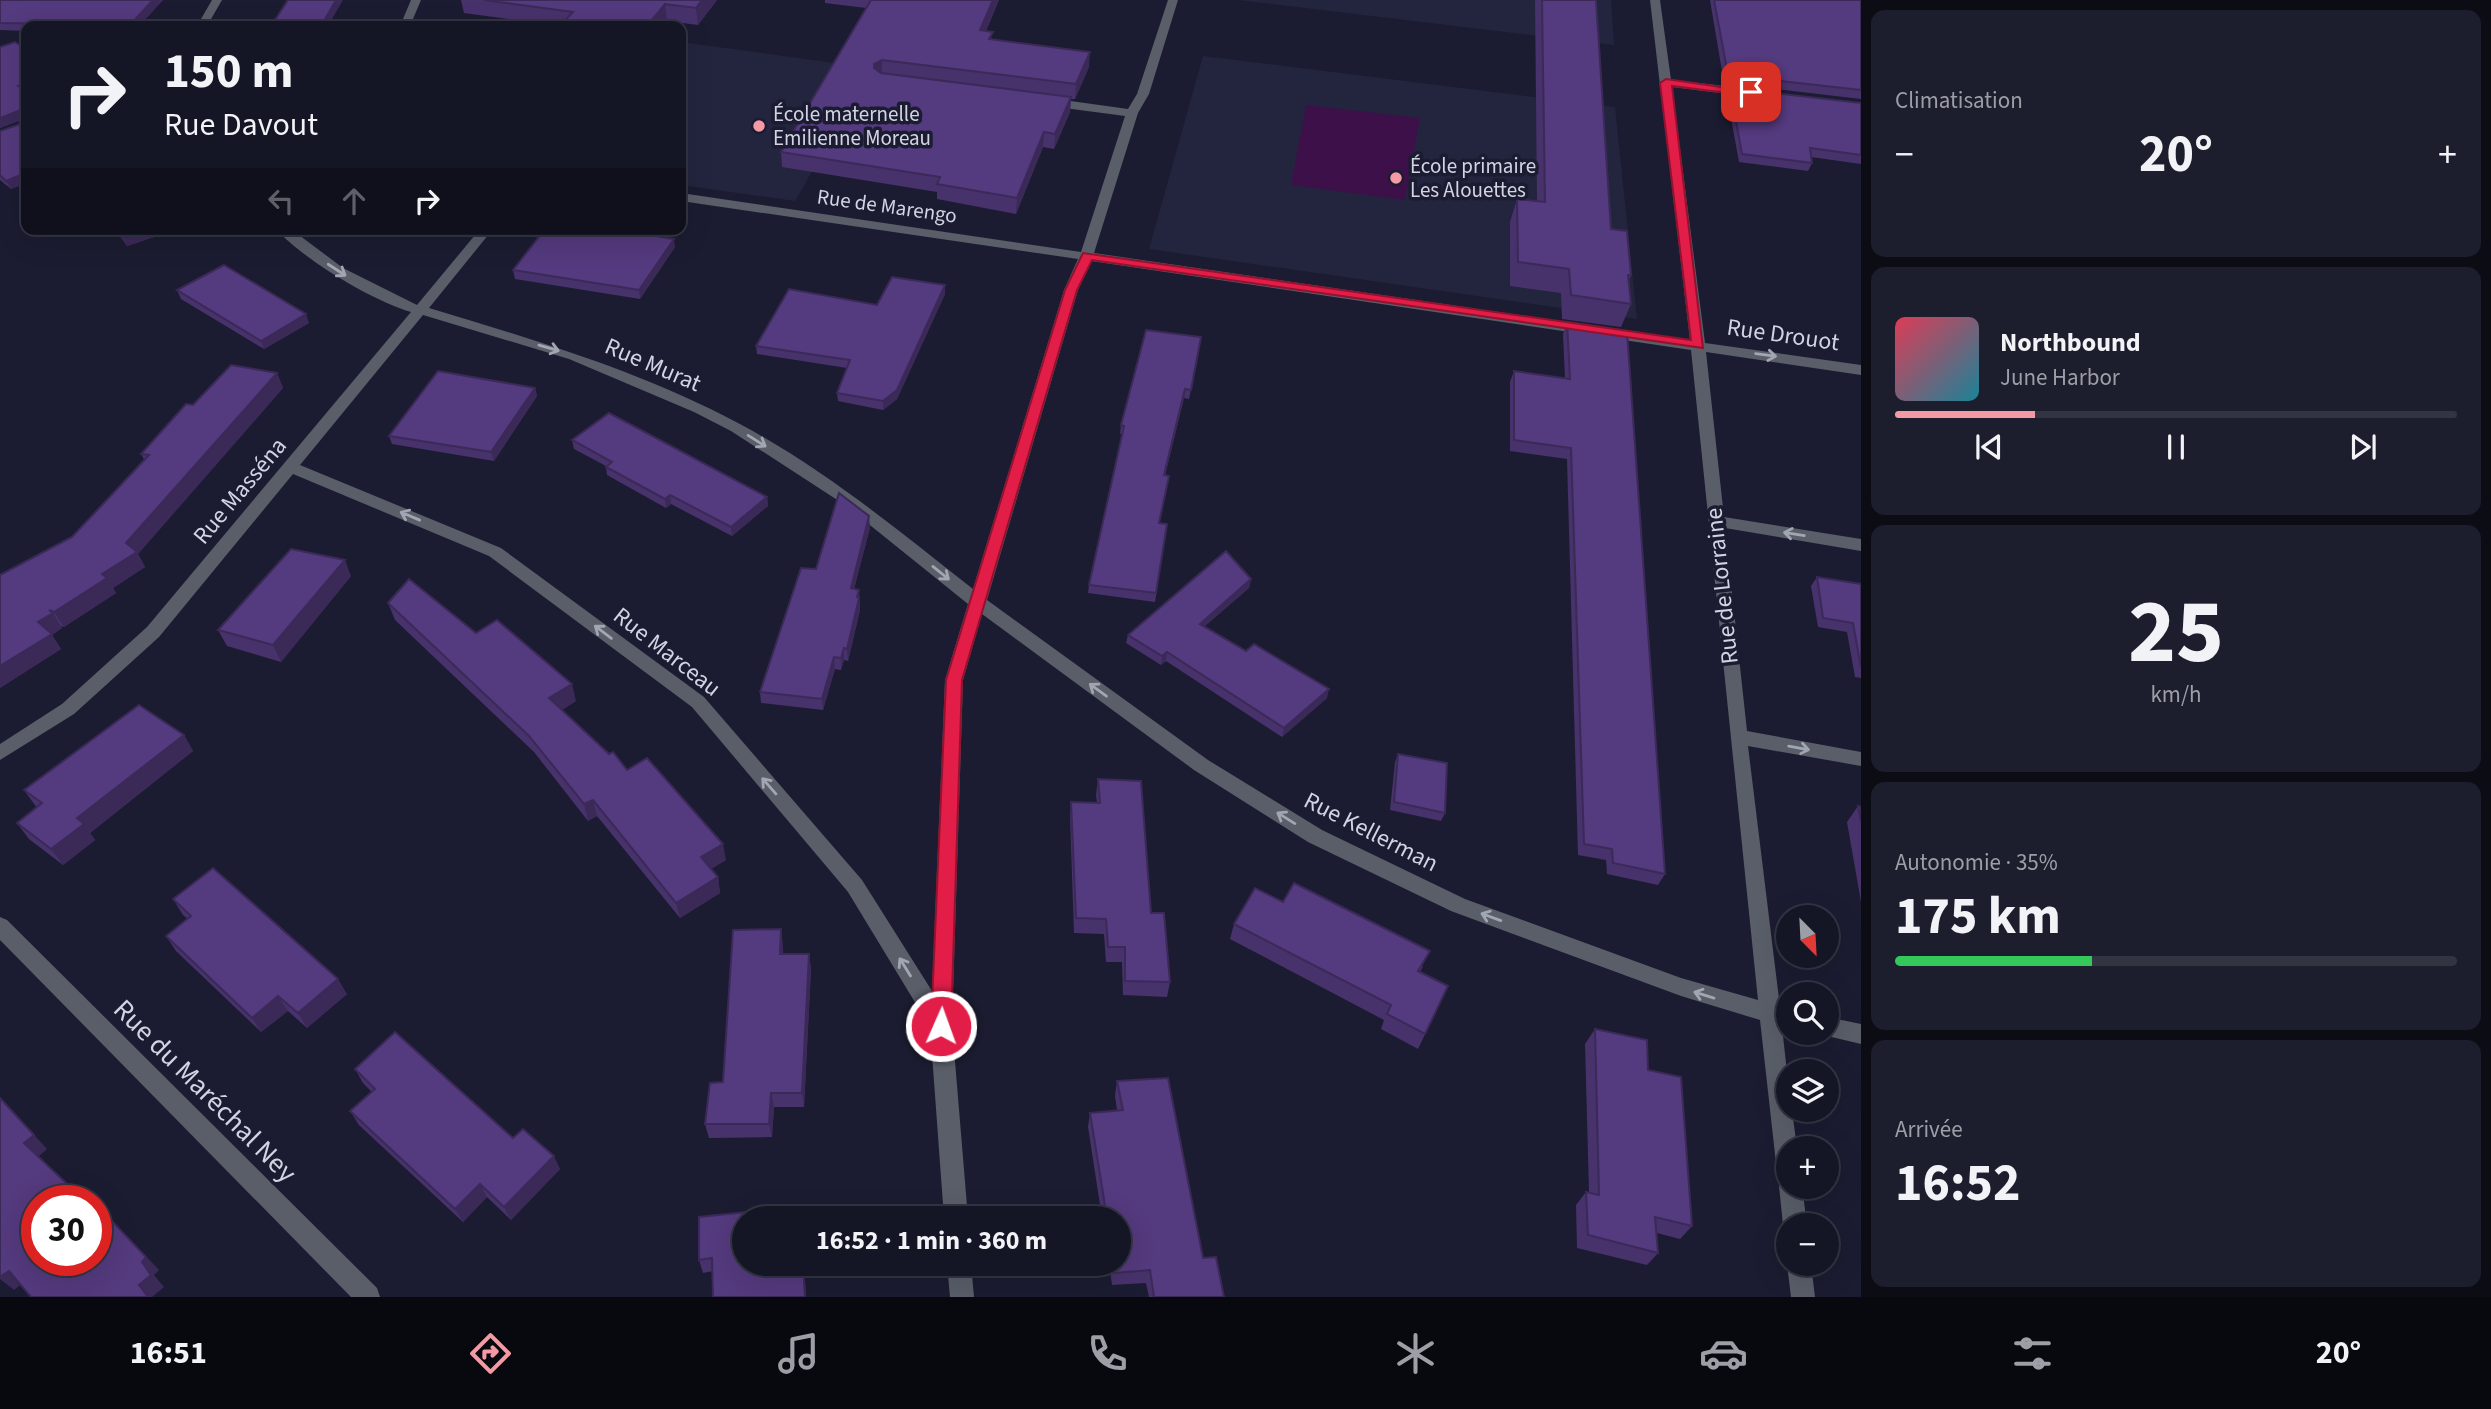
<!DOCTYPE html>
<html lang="fr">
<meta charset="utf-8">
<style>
body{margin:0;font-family:"Source Sans 3",sans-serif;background:#1d1e2d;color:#f1f3f6;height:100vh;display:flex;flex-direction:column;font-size:26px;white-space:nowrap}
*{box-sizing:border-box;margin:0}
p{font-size:23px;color:#9d9fa7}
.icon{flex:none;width:38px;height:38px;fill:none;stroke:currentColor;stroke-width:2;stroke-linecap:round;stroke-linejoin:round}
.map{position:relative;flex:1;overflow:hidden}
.panel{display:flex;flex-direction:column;gap:10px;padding:10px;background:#0b0c14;width:630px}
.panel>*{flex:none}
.guide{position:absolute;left:21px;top:21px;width:665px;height:214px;border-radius:14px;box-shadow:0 7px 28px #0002,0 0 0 2px #333442;background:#141525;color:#f1f3f6;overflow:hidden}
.needle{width:46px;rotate:156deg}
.tools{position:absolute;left:1776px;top:905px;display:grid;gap:14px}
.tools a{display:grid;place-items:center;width:63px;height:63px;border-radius:50%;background:#141525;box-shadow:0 7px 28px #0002,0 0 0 2px #333442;font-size:35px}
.speed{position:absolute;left:21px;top:1185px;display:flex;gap:14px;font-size:35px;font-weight:700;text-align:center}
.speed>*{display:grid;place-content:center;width:91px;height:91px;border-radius:50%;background:#141525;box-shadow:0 7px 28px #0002,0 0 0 2px #333442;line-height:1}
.speed .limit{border:10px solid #d22;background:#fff;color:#111}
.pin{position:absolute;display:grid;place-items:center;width:60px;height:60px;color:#fff;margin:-30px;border-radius:14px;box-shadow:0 4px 10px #0006}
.me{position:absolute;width:77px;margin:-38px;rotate:2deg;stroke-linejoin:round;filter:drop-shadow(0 0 5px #0008)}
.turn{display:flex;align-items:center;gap:24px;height:147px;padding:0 28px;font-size:32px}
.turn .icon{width:91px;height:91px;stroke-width:2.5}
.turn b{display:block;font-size:49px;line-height:60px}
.lanes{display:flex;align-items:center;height:66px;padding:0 28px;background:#0003;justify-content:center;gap:35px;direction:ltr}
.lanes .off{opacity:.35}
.big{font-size:52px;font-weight:700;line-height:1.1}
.panel .card{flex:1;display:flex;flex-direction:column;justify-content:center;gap:10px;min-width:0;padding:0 24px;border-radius:14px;background:#1d1e2d}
.panel .dial{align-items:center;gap:0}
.dial b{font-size:91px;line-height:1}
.song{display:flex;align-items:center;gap:21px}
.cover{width:84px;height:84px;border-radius:10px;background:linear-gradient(135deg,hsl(350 70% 55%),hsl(190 70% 35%))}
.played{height:7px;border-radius:4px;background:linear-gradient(90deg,#f49aa4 25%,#333442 25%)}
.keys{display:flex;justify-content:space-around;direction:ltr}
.heat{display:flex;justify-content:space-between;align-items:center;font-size:38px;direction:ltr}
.charge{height:10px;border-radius:5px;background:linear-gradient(90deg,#34c759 35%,#333442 0)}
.trip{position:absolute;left:732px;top:1206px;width:399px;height:70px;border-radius:35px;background:#141525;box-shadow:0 7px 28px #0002,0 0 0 2px #333442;font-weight:700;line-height:70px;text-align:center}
.dock{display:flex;height:112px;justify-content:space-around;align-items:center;background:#08080f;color:#9d9fa7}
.dock .icon{width:49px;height:49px}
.dock .selected{color:#f49aa4}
.dock b{font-size:32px;color:#f1f3f6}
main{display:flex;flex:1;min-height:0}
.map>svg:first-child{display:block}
</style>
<main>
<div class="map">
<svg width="1861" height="1297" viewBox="0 0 1861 1297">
<rect width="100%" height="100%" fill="#1b1c31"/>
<g fill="#23253e">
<path d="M1238 0H1611L1614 45Z"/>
<path d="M681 42 871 68 795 201 681 185Z"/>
<path d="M1203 56 1615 107 1637 319 1149 249Z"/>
</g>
<path fill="#3d104a" d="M1306 105 1420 118 1405 200 1291 185Z"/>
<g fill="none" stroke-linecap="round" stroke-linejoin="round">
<g fill="#595e69" fill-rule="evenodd">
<path d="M212 0H222L207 26H197Z"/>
<path d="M411 0H421L410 26H400Z"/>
<path d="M1168 0H1178L1149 94 1138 113 1094 253 1690 340 1650 0H1660L1671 80 1753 89 1759 93 1753 97 1672 87 1705 343 1861 365V375L1706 352 1724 517 1861 539V551L1725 528 1747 731 1861 752V766L1748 746 1780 1007 1788 1010V1028L1782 1027 1788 1081V1110H1792L1797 1148H1788V1186H1802L1807 1225H1788V1234L1783 1225 1779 1186 1781 1180 1777 1172 1760 1020 1681 996 1451 911 1308 842 1194 770 982 614 963 680 952 1025 968 1218H944L930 1027 848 892 692 707 489 556 293 474 159 637 74 714 0 760V744L62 704 147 627 411 312C371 300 304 260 276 229H291L343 268 417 305 480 229H493L429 308C535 340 640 371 738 423 823 468 898 530 973 589L1064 290 1078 259 681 201V193L1081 252 1125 116 1049 106 1043 102 1049 98 1128 109 1137 94ZM1091 261 1691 350 1758 1000 1681 978 1465 899 1322 830 1208 760 987 600 1078 290ZM423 315 569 359 694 412 731 431 845 505 968 604 945 680 932 991 862 880 704 697 501 548 300 465Z"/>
<path d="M0 917 7 920 377 1288 380 1297H351L0 940Z"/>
<path d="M1827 1017 1861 1024V1044L1819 1034 1827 1032Z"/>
<path d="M1788 1261V1264H1811L1815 1297H1791L1787 1264Z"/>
<path d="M947 1264H971L974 1297H950Z"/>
</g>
</g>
<g fill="#48326c">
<path d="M0 0H163L139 26H26V31L0 30Z"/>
<path d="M461 0H717L698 25 667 21 663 26H560L464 13Z"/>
<path d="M825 0H999L986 31 993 40 1089 67 1075 99H1071L1070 112 1054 149 1043 147 1016 214 937 199V192L782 167 781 152 866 8 825 3Z"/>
<path d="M1535 0H1596L1611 229 1631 275 1629 280 1631 304 1621 327 1562 319 1561 293 1510 286V222L1517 199 1537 201Z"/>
<path d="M1710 0H1861V99L1724 83Z"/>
<path d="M0 47 26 49V183L11 189 0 180V131L23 123 24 119 0 128Z"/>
<path d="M1730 88 1861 103V164L1811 157 1812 163 1808 171 1739 162 1727 96Z"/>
<path d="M115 229H178L127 246Z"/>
<path d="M400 229H421L420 233Z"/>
<path d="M675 247 640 299 515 279 513 270Z"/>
<path d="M177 290 309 323 264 349 181 299Z"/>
<path d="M945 294 897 399 883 410 838 401 837 393 847 368 757 354 756 346 877 305Z"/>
<path d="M1567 322 1665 874 1658 885 1607 874 1606 860 1578 855 1567 459 1510 451V382L1514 371 1565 379 1563 334Z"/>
<path d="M1201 337 1189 399 1184 398 1165 475 1169 476 1159 523 1167 524 1155 602 1088 593 1089 585 1122 434H1120L1121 425Z"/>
<path d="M277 373 283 388 138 554 145 567 113 588 116 593 64 627 61 626 62 628 52 635 61 649 0 688 72 537 145 461 141 454 193 405Z"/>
<path d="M535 388 537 396 494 461 392 444 389 436Z"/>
<path d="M572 440 767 497 768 506 732 536 671 504 666 508 607 475 606 466 574 449Z"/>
<path d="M870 528 854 589 859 590 860 610 848 661 844 660 841 670 835 669 823 710 761 703 760 692 816 569Z"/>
<path d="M351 576 281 662 227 646 218 630Z"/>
<path d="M1817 577 1861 584V678L1855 677 1847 632 1818 627 1811 586Z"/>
<path d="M1251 579 1249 588 1205 626 1327 698 1282 737 1166 661 1161 665 1126 643 1128 635Z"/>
<path d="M388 603 476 633 576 701 562 710 726 860 711 869 718 877 720 893 680 918 597 816 588 821 534 752 395 620Z"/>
<path d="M184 735 193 751 90 833 95 840 63 865 29 839 17 823 37 808 24 790Z"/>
<path d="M1398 754 1445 813 1441 821 1390 810 1395 762Z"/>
<path d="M1098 779 1151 913 1170 982 1167 997 1123 995 1122 962H1106L1104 934 1074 933 1070 817 1071 802 1097 803 1096 795Z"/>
<path d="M1858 806 1861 807V902L1847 822Z"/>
<path d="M173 899 347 994 307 1028 288 1011 261 1032 176 951 166 936 188 919 183 915Z"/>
<path d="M1283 902 1423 966 1420 972 1448 986 1418 1049 1381 1029 1384 1020 1230 939 1234 924Z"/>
<path d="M783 945V954H809L811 969 804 1107H774L772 1137 709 1138 705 1124Z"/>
<path d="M1595 1029 1648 1070 1692 1226 1680 1239 1657 1233 1658 1253 1647 1265 1577 1248 1576 1205 1586 1192H1589L1585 1044Z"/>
<path d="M355 1069 513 1138 560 1169 511 1220 487 1197 463 1222 359 1125 350 1111 372 1092 363 1083Z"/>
<path d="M1117 1081 1203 1258 1224 1297H1149L1146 1283 1112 1285 1109 1264H1118V1218H1102L1088 1127 1090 1113 1117 1110 1115 1096Z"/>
<path d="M699 1217 744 1264H804L806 1297H713V1271L703 1273 699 1260Z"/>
</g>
<g fill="#3b2958">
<path d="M153 0H163L139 26H131L130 25Z"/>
<path d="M336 0H343L328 26H321Z"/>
<path d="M702 0H717L698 25 696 8Z"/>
<path d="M993 0H999L980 45V30Z"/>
<path d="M665 4 667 21 663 26H647Z"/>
<path d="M1090 52 1089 67 1075 99 1076 84Z"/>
<path d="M882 60V74L875 79 874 64Z"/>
<path d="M26 83V92L18 86Z"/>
<path d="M1071 97 1070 112 1054 149 1055 134Z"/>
<path d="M21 110 25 119 0 128V118Z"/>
<path d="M1044 132 1043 147 1016 214 1017 198Z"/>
<path d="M26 173V183L11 189 6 181Z"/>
<path d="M149 229H178L127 246 123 238Z"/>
<path d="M674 239 675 247 640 299 639 290Z"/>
<path d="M945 285V294L897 399 883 410V401Z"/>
<path d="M306 314 309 323 264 349 261 341Z"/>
<path d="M277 373 283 388 138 554 145 567 113 588 116 593 64 627 54 612 126 543Z"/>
<path d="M535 388 537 396 494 461 491 452Z"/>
<path d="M1185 389 1184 398 1163 484 1164 475Z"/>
<path d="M670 495 671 504 666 508 665 499Z"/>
<path d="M767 497 768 506 732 536 731 527Z"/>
<path d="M869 516 870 528 851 600V588Z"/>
<path d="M345 560 351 576 281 662 273 645Z"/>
<path d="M1251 579 1249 588 1198 632 1200 624Z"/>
<path d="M859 590 860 610 848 661 847 649 857 597Z"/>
<path d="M53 613 62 628 52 635 61 649 0 688V666L38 622Z"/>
<path d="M844 648V660L841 670V658Z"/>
<path d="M1167 652 1166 661 1161 665 1162 656Z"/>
<path d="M834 657 835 669 823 710 822 699Z"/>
<path d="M572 684 576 701 554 715 549 698Z"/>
<path d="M1329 689 1327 698 1282 737 1284 728Z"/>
<path d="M184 735 193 751 90 833 95 840 63 865 51 849 77 818Z"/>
<path d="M593 800 597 816 588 821 584 804Z"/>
<path d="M723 844 726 860 704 873 701 857Z"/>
<path d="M718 877 720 893 680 918 676 903Z"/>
<path d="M781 929 783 945 782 969 780 954Z"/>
<path d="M809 954 811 969 804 1107 802 1093Z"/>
<path d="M338 979 347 994 307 1028 298 1013Z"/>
<path d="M278 996 288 1011 261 1032 252 1018Z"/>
<path d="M771 1093 774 1107 772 1137 769 1124Z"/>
<path d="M0 1097 47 1149 38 1157 24 1143Z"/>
<path d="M554 1156 560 1169 511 1220 504 1207Z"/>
<path d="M480 1184 487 1197 463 1222 455 1209Z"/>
<path d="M96 1203 159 1270 154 1275 164 1287 152 1297H148L139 1285Z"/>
<path d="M803 1264H804L806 1297H805Z"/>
<path d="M9 1271 23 1283 14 1290 0 1279V1277Z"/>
</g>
<g fill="#543a7e" stroke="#3b2958" stroke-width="2">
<path d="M0 0H153L130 25 0 23Z"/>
<path d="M288 0H336L321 26H271Z"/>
<path d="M484 0H702L696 8 665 4 647 26H560L573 12Z"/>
<path d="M871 0H993L980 30 993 32 989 39 1090 52 1076 84 882 60 874 64V68L881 73 1071 97 1055 134 1044 132 1017 198 937 184 940 177 781 152Z"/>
<path d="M1542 0H1596L1611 229 1627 231 1631 275H1628L1631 304 1571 295 1569 269 1518 262 1517 199 1545 202Z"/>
<path d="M1714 0H1861V90L1728 75Z"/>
<path d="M15 42 26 49V83L18 86 26 91V173L6 181 0 175V131L23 123 25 113 21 110 0 118V47Z"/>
<path d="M1730 88 1861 103V155L1810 148 1812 163 1742 154Z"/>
<path d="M117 229H149L123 238Z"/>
<path d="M545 229H614L674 239 639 290 513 270Z"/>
<path d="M224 265 306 314 261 341 177 290Z"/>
<path d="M892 277 945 285 897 390 883 401 837 393 850 360 756 346 789 289 877 305Z"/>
<path d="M1567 322 1627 331 1665 874 1613 863 1612 849 1584 844 1571 448 1514 440V371L1570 379Z"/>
<path d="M1146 330 1201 337 1191 390 1185 389 1164 475 1169 476 1159 523 1167 524 1156 593 1089 585 1124 426 1121 425Z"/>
<path d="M231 365 277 373 126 543 137 552 102 574 107 578 54 612 49 610 53 613 38 622 52 634 0 666V575L72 537 149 455 141 454 186 404 193 405Z"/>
<path d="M438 371 535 388 491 452 389 436Z"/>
<path d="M609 413 767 497 731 527 670 495 665 499 606 467 612 462 572 440Z"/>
<path d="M839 493 869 516 851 588 859 590 857 597 859 598 847 649 844 648 841 658 834 657 822 699 760 692 801 568 816 569Z"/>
<path d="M291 549 345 560 273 645 218 630Z"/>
<path d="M1226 551 1251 579 1200 624 1246 651 1254 644 1329 689 1284 728 1167 652 1162 656 1128 635Z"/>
<path d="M1817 577 1861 584V668L1853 623 1823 618Z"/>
<path d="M409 579 476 633 497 620 572 684 549 698 609 754 613 752 627 770 647 758 723 844 701 857 718 877 676 903 593 800 584 804 529 736 388 603Z"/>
<path d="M139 705 184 735 77 818 84 824 51 849 17 823 42 803 24 790Z"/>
<path d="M1398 754 1447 763 1445 813 1394 802Z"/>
<path d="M1098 779 1141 781 1151 913H1164L1170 982 1125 981V947H1108L1106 919 1076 918 1071 802 1100 803Z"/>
<path d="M1858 806 1861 807V822Z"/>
<path d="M213 868 338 979 298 1013 278 996 252 1018 166 936 191 916 173 899Z"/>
<path d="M1294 883 1430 951 1418 971 1448 986 1425 1034 1387 1014 1391 1005 1234 924 1255 888 1283 902Z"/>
<path d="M781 929 780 954H809L802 1093H771L769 1124H705L710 1083 723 1082 733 930Z"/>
<path d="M1595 1029 1647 1040 1648 1070 1681 1077 1692 1226 1655 1217 1658 1253 1588 1235 1586 1192 1599 1195Z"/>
<path d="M395 1032 513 1138 523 1129 554 1156 504 1207 480 1184 455 1209 350 1111 375 1089 355 1069Z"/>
<path d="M1168 1078 1203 1258 1216 1257 1224 1297H1154L1150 1270 1115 1273 1114 1264H1118V1218H1107L1090 1113 1123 1110 1117 1081Z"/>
<path d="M0 1098 34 1135 24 1143 84 1200H37V1260H96V1204L146 1257 142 1262 151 1275 139 1285 148 1297H31L9 1271 0 1277Z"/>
<path d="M767 1210V1218H744V1264H803L805 1297H713L712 1258 699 1260V1217Z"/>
</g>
<defs><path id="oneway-shaft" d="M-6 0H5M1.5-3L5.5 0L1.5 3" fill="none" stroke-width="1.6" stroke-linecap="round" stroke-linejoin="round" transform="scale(1.75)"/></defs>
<g stroke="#a2a5b2">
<use href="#oneway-shaft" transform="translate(337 270) rotate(33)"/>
<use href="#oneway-shaft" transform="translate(549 348) rotate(16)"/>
<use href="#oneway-shaft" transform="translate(1766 355) rotate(8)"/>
<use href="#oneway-shaft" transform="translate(757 441) rotate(32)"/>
<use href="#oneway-shaft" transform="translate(410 516) rotate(-157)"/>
<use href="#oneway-shaft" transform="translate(1794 534) rotate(-171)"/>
<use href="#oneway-shaft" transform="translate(941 573) rotate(39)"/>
<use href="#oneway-shaft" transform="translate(603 632) rotate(-143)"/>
<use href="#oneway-shaft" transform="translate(1098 690) rotate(-144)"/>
<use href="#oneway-shaft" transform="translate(1799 748) rotate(10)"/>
<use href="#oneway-shaft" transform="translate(769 786) rotate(-131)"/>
<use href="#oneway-shaft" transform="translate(1286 818) rotate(-148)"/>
<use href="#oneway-shaft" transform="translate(1491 917) rotate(-160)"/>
<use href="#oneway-shaft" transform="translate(905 967) rotate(-122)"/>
<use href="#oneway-shaft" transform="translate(1704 995) rotate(-163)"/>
</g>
<path fill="#e11d48" stroke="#92132f" stroke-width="2" d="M1666 79 1756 92 1751 96 1672 86 1703 348 1092 260 1077 290 962 680 951 1026 948 1032 941 1034 934 1032 931 1026 946 680 1065 290 1083 253 1691 340 1660 83Z"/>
<g fill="#f49aa4" stroke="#1b1c31" stroke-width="2.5">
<circle cx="759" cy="126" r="7"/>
<circle cx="1396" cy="178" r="7"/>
</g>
<g text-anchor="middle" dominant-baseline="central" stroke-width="7" stroke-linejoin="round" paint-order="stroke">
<g font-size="21" fill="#d3d4e3" stroke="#1b1c31" text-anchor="start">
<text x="773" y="114">École maternelle<tspan x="773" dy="24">Emilienne Moreau</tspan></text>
<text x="1410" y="166">École primaire<tspan x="1410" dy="24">Les Alouettes</tspan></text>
</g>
<g font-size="21" fill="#d3d4e3" stroke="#1b1c31">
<text transform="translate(887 206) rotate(8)">Rue de Marengo</text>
</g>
<g font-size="24" fill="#d3d4e3" stroke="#1b1c31">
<text transform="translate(1783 335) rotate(8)">Rue Drouot</text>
<text transform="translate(653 365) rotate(23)">Rue Murat</text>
<text transform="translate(240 491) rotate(-50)">Rue Masséna</text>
<text transform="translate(1722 586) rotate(-96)">Rue de Lorraine</text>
<text transform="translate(667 652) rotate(38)">Rue Marceau</text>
<text transform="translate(1371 832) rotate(27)">Rue Kellerman</text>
</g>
<g font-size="28" fill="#d3d4e3" stroke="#1b1c31">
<text transform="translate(205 1091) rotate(45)">Rue du Maréchal Ney</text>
</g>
</g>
</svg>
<div class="tools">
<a><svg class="needle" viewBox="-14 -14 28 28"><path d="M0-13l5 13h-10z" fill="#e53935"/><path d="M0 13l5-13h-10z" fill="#9d9fa7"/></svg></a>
<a><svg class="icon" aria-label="search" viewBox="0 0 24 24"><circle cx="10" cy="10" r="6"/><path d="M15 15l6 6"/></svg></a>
<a><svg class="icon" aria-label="layers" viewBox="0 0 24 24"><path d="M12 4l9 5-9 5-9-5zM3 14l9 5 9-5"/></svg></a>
<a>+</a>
<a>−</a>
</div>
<div class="speed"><div class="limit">30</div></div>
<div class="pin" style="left:1751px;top:92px;background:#d93025"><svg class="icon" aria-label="arrive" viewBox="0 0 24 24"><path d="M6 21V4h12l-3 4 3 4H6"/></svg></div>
<svg class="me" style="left:941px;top:1026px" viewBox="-20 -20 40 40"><circle r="17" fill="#e11d48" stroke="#fff" stroke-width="3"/><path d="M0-11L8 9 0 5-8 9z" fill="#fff"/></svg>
<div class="trip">16:52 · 1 min · 360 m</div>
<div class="guide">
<div class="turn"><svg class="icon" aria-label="right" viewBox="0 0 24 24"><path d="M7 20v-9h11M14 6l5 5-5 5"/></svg><div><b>150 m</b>Rue Davout</div></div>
<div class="lanes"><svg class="icon off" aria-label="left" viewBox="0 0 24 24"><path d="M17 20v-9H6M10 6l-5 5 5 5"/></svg><svg class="icon off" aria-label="ahead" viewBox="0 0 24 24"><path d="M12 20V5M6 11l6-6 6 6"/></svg><svg class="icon" aria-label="right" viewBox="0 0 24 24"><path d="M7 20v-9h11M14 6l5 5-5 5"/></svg></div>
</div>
</div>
<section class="panel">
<div class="card"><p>Climatisation</p>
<div class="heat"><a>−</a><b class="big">20°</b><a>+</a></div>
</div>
<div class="card">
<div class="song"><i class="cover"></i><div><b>Northbound</b><p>June Harbor</p></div></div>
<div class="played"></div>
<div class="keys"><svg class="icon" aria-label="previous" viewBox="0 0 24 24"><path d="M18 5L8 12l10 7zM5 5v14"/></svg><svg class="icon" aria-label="pause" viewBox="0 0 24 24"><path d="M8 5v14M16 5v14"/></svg><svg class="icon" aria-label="next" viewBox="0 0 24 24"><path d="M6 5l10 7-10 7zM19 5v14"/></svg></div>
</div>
<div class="card dial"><b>25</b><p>km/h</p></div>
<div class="card"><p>Autonomie · 35%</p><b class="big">175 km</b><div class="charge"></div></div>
<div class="card"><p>Arrivée</p><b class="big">16:52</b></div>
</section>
</main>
<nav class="dock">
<b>16:51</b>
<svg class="icon selected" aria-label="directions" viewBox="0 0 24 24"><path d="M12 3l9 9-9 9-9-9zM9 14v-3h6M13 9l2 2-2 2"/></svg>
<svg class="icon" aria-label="music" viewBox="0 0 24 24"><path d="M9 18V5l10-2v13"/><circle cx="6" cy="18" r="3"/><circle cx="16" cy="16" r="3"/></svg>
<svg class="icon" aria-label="phone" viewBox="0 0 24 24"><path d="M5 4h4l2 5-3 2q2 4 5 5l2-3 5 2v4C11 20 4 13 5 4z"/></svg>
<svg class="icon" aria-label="climate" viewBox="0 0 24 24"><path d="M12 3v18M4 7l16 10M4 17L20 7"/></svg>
<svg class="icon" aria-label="car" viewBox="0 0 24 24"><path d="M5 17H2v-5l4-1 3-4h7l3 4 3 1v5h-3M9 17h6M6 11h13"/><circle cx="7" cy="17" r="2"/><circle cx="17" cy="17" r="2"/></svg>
<svg class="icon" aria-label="filters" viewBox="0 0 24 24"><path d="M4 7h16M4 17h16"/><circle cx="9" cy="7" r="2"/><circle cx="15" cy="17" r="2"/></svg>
<b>20°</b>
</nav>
